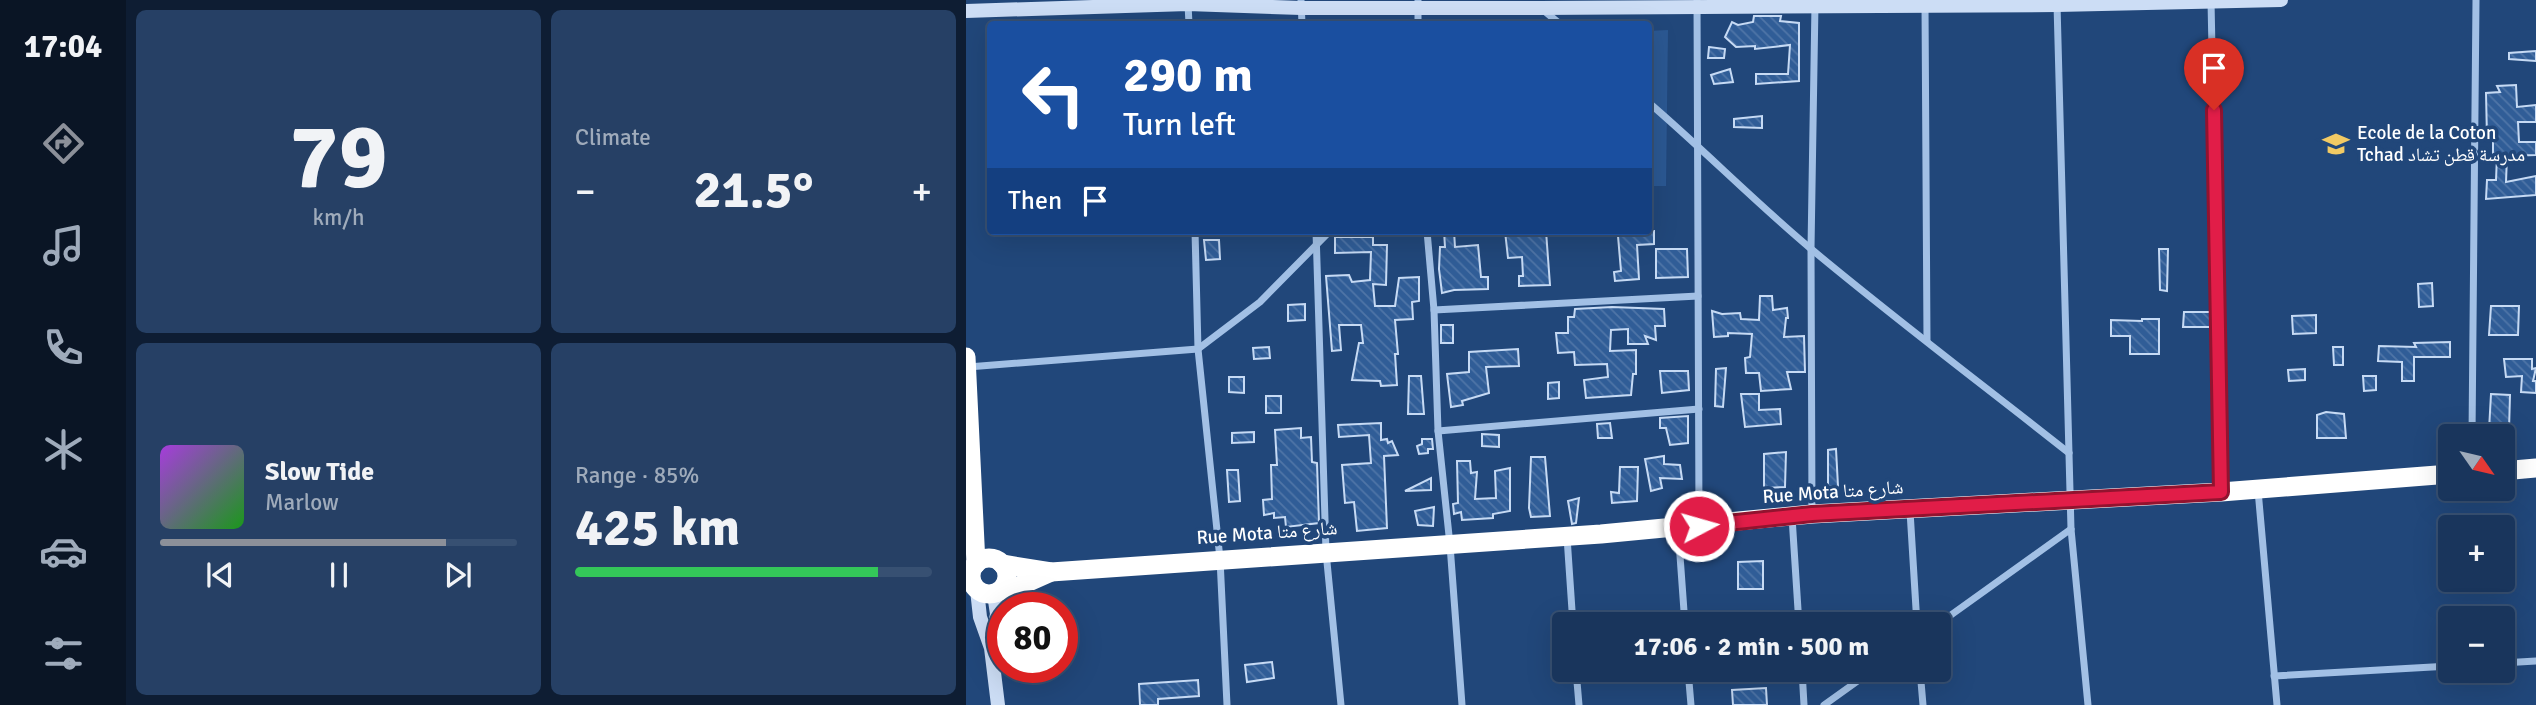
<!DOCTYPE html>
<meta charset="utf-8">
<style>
body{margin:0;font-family:Signika,"Noto Naskh Arabic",sans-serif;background:#264065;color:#f1f3f6;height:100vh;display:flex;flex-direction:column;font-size:26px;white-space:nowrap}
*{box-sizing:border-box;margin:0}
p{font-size:23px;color:#9fabbb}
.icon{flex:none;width:38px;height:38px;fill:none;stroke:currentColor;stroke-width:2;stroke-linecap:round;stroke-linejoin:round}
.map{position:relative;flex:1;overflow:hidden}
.drawer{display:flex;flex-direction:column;gap:10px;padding:10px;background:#0e1d33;width:840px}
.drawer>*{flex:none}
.hud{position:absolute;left:21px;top:21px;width:665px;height:214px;border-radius:7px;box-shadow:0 7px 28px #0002,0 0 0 2px #375072;background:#1a4fa0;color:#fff;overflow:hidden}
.needle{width:46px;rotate:124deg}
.buttons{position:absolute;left:1472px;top:424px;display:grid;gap:14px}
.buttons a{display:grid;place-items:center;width:77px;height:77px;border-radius:7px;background:#19355c;box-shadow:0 7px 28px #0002,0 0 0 2px #375072;font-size:35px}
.speed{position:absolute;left:21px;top:592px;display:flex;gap:14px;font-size:35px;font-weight:700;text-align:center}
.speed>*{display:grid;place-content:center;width:91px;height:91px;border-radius:50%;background:#19355c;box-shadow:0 7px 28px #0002,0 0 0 2px #375072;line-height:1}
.speed .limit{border:10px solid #d22;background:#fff;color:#111}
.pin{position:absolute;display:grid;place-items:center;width:60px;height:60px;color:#fff;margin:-72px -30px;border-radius:50% 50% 50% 0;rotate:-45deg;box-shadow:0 0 7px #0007}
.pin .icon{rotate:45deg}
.me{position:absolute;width:77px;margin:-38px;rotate:84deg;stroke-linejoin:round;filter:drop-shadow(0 0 5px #0008)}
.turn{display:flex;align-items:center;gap:24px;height:147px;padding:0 21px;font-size:32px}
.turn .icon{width:91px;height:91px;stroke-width:2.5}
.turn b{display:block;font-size:49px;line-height:60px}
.then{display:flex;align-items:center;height:66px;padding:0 21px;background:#0003;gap:14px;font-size:26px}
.big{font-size:52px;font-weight:700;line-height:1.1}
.drawer .card{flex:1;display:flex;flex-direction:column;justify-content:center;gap:10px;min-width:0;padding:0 24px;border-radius:10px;background:#264065}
.drawer .dial{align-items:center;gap:0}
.dial b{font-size:91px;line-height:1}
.song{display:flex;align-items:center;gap:21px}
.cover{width:84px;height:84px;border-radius:10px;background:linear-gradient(135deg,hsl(280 70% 55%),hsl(120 70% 35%))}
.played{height:7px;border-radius:4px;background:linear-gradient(90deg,#8c9099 80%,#375072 80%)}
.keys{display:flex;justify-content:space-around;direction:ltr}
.heat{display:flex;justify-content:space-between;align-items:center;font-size:38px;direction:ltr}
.charge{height:10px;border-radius:5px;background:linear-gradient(90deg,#34c759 85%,#375072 0)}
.drawer .tiles{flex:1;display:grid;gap:10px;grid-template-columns:repeat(2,1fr)}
.trip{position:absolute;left:586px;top:612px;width:399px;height:70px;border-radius:7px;background:#19355c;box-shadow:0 7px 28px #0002,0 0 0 2px #375072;font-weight:700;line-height:70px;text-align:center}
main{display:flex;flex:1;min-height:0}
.tab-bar{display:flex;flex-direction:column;width:126px;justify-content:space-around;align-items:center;background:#0a1525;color:#9fabbb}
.tab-bar .icon{width:49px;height:49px}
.tab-bar .on{color:#8c9099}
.tab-bar b{font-size:32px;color:#f1f3f6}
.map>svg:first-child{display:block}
</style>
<main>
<nav class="tab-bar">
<b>17:04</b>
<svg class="icon on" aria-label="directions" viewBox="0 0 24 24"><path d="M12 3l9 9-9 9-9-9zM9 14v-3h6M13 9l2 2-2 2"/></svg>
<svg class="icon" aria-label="music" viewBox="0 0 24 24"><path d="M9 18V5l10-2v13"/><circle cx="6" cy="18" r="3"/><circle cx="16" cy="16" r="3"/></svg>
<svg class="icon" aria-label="phone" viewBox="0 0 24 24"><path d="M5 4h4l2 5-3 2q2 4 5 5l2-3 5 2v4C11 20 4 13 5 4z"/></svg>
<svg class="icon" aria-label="climate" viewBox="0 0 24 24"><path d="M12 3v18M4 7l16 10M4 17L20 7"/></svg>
<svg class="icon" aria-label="car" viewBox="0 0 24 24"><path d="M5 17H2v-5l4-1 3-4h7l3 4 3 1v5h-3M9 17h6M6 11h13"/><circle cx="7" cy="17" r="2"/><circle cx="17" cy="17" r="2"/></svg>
<svg class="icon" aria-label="filters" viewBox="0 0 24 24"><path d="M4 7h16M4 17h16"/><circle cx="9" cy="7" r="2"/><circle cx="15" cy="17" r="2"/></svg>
</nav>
<section class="drawer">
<div class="tiles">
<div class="card dial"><b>79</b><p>km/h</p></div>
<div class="card"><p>Climate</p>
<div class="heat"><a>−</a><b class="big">21.5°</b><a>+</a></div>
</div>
<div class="card">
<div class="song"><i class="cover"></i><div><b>Slow Tide</b><p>Marlow</p></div></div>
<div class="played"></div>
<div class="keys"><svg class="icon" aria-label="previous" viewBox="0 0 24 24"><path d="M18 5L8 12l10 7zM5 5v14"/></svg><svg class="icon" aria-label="pause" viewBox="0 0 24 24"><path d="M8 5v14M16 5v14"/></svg><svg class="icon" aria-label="next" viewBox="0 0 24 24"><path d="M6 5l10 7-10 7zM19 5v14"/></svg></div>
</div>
<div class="card"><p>Range · 85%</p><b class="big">425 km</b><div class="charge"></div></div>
</div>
</section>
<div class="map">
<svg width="1570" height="705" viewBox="0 0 1570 705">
<defs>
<pattern id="building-back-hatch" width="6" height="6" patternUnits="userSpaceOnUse" patternTransform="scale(1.75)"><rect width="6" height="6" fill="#305d97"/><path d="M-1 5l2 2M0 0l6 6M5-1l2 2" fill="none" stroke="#4f75a7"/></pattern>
</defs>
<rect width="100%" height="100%" fill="#21477a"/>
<path fill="#2b5892" d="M702 30 700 186H683L682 31Z"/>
<g fill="url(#building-back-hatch)" stroke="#c6daf4" stroke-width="2">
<path d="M788 16H815L814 21 833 23V81L790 84V74H822L824 45 789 49V46L770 47 759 37 766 22 772 25 787 22Z"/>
<path d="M743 47 759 49 758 58H742Z"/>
<path d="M1570 51V61L1543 59V53Z"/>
<path d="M764 69 767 82 748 84 745 75Z"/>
<path d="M1550 85 1551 107 1570 105V122H1552L1553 142H1570V155L1541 156 1540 182 1570 176V195L1520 199 1521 180H1530L1531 156H1527V138H1521L1520 93 1534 92 1531 86Z"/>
<path d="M796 116V128L768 127V119Z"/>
<path d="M478 231H488L489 247 512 245 515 277H522V289L488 290 476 293 473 269 474 247H479Z"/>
<path d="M539 231H552V233L580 231 584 285 553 286V276H557L556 257 542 258Z"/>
<path d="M665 231H688V244L671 245 673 279 649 281 648 272 655 271 652 236 666 235Z"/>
<path d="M369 237H407V245H421L420 285 407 284 409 306H429L433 278 453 277V301L446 302 447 319 429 320 432 354H429L431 385 415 386 414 381 386 380 393 343H397L395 325H373L375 350 366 351 360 276 383 275 386 282 404 280 405 252 369 253Z"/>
<path d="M238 240H253L254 259 240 260Z"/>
<path d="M690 249H721L722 277 690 278Z"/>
<path d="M1193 249H1202L1201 291 1194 290Z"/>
<path d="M1466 283 1467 306 1453 307 1452 284Z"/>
<path d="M794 296H806L807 310 821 308 822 318H820L818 337 838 336 839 372H821L825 389 795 391 793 373H780L779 358 784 357 786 334 762 333V336L748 337 746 311 756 314 774 313 775 319 793 320Z"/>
<path d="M339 304V320L322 321V305Z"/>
<path d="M1525 306H1553L1552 335H1523Z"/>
<path d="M646 307 698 309 699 326H689L690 340 679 336 682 344H662V329L645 330 644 351 670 350V374H667L665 395 620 398 618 380 642 377 641 364 609 365 608 352 592 353 590 333H602V317H608L609 309Z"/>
<path d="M1218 312H1245L1246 327H1217Z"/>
<path d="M1350 315V333L1327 334 1326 316Z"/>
<path d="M1176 319H1193V354H1164V336H1145V320L1176 321Z"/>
<rect x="475" y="325" width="12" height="18"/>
<path d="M1484 342V357H1448V381H1436V362L1412 361 1413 346 1450 347 1448 343Z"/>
<path d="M303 347 304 358 288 359 287 348Z"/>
<path d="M1367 347H1377V365H1368Z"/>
<path d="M552 349 553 366 520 367 523 393 496 401 497 405 485 407 481 374 503 372V352Z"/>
<path d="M1538 359H1566V369L1570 368 1567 381H1570V393L1555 392 1556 376 1540 377Z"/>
<path d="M760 368 757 407 749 406 750 369Z"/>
<path d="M1339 369V380L1323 381 1322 370Z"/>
<path d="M694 371H722L723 390 696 393Z"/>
<path d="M443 376H455L458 414H442Z"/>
<path d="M1397 376H1410V390L1398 391Z"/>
<path d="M263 377H278V393L263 392Z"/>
<path d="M593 382V398L582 399V383Z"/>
<path d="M775 394H793V410L814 409 815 424 779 427Z"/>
<path d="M1525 394 1544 395 1543 430H1523Z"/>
<rect x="300" y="396" width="15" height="17"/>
<path d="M1360 412 1378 414 1380 438H1351V415Z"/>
<path d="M722 416V443L704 445 700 428H694V418Z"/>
<path d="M415 423V440L421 439 422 443 426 441 432 455 418 456 421 528 391 531 388 502 379 503 376 465 405 463 403 435 373 437 372 425Z"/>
<path d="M644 423 646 438H632L631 424Z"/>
<path d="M335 428V438L345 437 346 462 351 463 353 523 320 527 319 517 308 518V513L298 515 297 500 306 499 305 465H311L309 430Z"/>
<path d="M288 432V442L266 443V433Z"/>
<path d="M516 434 533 435V447L516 446Z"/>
<path d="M456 439H466L467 449H462V453L453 454 451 446 456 444Z"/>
<path d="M870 449 872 486 862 487V450Z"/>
<path d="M820 452 819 487 798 488V454Z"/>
<path d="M698 456V464L714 465 716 479 694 478 696 488 685 491 679 459Z"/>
<path d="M565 457H579L584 516 565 517 563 508Z"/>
<path d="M491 461H504L505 473 511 472 509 499 530 498 529 471 544 468V511L527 514V518L496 520 495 512 488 514 487 504 492 503Z"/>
<path d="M654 467H672L671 501 646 503 645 492 653 493Z"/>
<path d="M261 470H272L274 501 263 502Z"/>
<path d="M465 478V490L439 491Z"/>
<path d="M613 498 610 523 606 524 602 501Z"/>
<path d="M468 507 467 526 452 525 449 511Z"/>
<path d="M797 561V589H772V562Z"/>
<path d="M306 662 308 678 281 682 279 665Z"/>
<path d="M232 680 233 696 192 699V705H174L173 684Z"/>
<path d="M800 688 801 705H767L766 690Z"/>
</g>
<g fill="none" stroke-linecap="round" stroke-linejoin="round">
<g stroke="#a2c0e5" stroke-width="7">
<path d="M335 0 336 24"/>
<path d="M452 0V24"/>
<path d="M731 0 733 521"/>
<path d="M1245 1 1255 489"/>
<path d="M222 4 223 24"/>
<path d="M959 4 961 341"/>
<path d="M1091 4 1105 529 1122 705"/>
<path d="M576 9 594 24"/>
<path d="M682 102C737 149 788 201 844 248 929 319 1017 385 1103 453"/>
<path d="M229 231 232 349 254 559 261 705"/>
<path d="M350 231 360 552 375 705"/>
<path d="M461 231 468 310 472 431 484 545 496 705"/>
<path d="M468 310 732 296"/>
<path d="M2 367 232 349 294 302 364 231"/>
<path d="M472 431 733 409"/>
<path d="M1506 436 1510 0"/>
<path d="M1292 490 1311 705"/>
<path d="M944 511 951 625"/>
<path d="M846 514 845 248 849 4"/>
<path d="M826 517 833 625"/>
<path d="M712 528 719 625"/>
<path d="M601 537 607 625"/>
<path d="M971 625 1105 529"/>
<path d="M1536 663 1570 661"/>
<path d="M610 670 613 705"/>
<path d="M722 670 725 705"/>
<path d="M836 670 838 705"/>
<path d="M954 670 957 705"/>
<path d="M1308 676 1484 666"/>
<path d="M858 705 907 670"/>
</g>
<g stroke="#ccddf5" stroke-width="14">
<path d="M0 11 222 4 335 8H574L1091 5 1315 0"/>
<path d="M11 590 14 617 25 648 32 705"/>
<path d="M25 646 31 614 28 594"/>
</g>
<g stroke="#fff" stroke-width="19">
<path d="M0 357 10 564"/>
<path d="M1536 471 1570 468"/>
<circle cx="23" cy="576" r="18"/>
<path d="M36 564 85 572 635 534 846 514 1255 492 1484 474"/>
<path d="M33 592 58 584 85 572"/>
</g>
</g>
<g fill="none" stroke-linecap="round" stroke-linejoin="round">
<g stroke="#92132f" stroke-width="18">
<path id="route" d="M733 526 846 514 1255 492 1248 110"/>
</g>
<use href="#route" stroke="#e11d48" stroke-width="12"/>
</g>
<defs>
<g id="school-bare" transform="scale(2.1)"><path d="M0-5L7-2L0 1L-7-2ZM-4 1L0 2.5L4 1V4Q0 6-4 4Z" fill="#f2ca64" stroke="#21477a" stroke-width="2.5" paint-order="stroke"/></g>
</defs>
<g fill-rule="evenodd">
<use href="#school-bare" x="1370" y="144"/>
</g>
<g text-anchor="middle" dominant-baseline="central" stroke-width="7" stroke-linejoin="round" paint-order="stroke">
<g font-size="19" fill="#fff" stroke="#21477a" text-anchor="start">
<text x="1391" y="133">Ecole de la Coton<tspan x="1391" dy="22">Tchad مدرسة قطن تشاد</tspan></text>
</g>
<g font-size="19" fill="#fff" stroke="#21477a">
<text transform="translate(867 492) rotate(-4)">Rue Mota شارع متا</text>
<text transform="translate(301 533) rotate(-4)">Rue Mota شارع متا</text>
</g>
</g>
</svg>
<div class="buttons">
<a><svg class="needle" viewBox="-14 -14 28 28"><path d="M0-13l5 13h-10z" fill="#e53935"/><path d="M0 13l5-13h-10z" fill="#9fabbb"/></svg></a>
<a>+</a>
<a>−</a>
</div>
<div class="speed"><div class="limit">80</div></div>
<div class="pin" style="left:1248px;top:110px;background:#d93025"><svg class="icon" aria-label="arrive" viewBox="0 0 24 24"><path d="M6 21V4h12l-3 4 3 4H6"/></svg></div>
<svg class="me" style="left:733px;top:526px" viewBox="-20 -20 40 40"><circle r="17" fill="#e11d48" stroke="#fff" stroke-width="3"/><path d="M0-11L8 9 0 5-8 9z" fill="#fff"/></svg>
<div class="trip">17:06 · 2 min · 500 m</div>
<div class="hud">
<div class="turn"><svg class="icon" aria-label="left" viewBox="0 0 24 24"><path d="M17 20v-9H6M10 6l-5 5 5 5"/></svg><div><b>290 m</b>Turn left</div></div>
<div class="then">Then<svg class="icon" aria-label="arrive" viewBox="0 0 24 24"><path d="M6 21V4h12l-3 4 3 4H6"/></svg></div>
</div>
</div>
</main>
